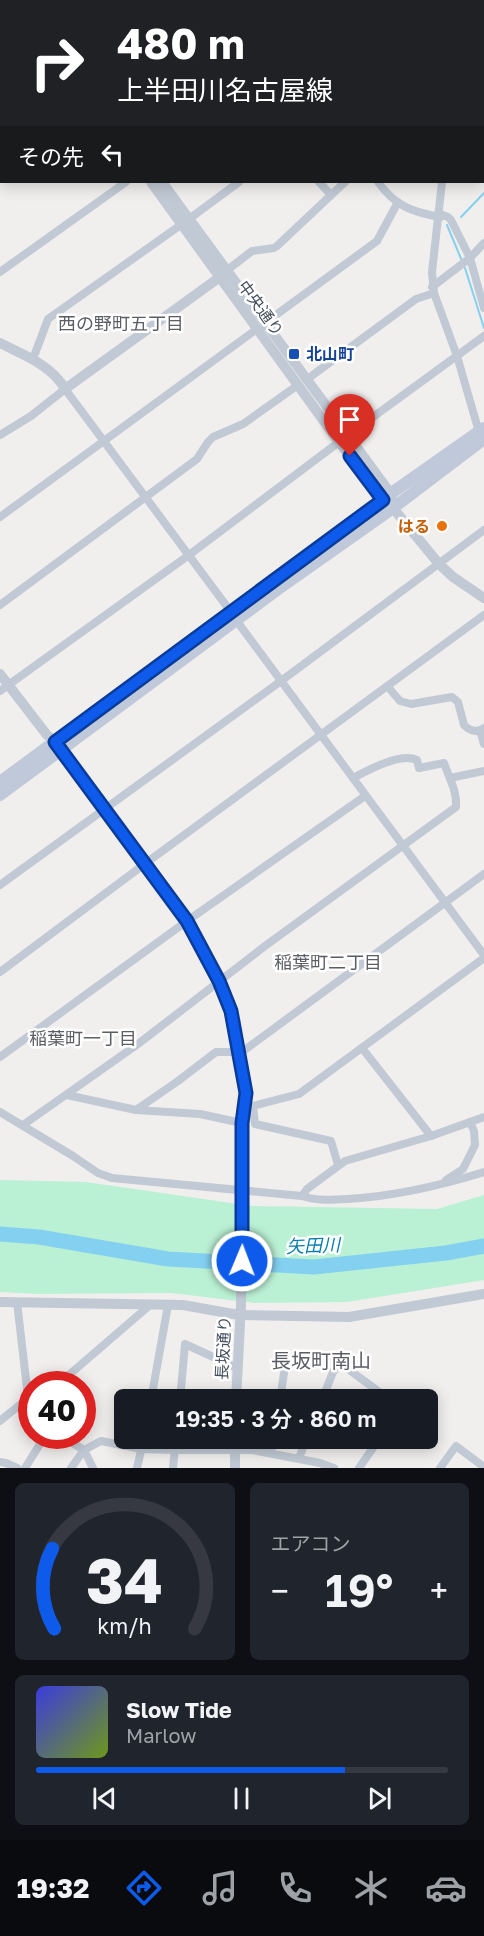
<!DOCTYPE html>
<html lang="ja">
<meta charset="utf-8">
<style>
body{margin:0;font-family:"Golos Text","Noto Sans JP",sans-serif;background:#20242c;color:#f1f3f6;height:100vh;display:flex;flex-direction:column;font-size:22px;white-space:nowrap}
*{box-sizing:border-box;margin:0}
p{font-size:20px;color:#9ea1a6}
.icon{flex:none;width:33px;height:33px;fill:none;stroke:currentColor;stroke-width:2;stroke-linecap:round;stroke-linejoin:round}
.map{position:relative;height:1468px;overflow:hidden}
.panel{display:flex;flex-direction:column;gap:15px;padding:15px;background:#0d0f14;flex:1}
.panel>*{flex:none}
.hud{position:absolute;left:0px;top:0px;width:484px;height:183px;box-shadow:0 3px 15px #0003;background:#202124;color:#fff;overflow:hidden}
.speed{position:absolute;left:18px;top:1371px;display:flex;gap:12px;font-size:30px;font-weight:700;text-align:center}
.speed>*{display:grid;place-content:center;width:78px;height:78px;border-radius:50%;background:#171b24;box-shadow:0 3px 15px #0003;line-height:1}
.speed .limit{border:9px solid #d22;background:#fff;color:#111}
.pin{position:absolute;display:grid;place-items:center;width:51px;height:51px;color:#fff;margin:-62px -26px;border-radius:50% 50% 50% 0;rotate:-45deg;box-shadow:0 0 6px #0007}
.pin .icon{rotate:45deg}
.me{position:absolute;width:66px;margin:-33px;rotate:1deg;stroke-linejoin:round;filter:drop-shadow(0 0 4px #0008)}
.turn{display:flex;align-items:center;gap:21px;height:126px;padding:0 18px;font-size:27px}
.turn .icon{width:78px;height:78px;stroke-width:2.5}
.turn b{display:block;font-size:42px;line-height:51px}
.then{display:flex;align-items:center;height:57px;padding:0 18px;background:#0003;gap:12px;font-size:22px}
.big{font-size:45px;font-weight:600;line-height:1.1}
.panel .card{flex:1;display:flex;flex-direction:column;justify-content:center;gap:9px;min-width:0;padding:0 21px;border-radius:9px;background:#20242c}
.panel .dial{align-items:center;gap:0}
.dial svg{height:156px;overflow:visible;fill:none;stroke:#363941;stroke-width:7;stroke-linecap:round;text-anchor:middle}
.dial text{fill:#f1f3f6;stroke:none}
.song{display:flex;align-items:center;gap:18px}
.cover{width:72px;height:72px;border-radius:9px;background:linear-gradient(135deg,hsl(240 70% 55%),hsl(80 70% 35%))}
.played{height:6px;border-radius:3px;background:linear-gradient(90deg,#0e5beb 75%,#363941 75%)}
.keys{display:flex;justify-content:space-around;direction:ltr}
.heat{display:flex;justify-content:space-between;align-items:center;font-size:33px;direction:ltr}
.panel .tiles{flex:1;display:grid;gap:15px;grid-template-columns:1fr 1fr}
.card:last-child{grid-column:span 2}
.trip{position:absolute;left:114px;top:1389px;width:324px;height:60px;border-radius:9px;background:#171b24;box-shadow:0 3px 15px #0003;font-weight:600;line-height:60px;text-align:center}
.dock{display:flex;height:96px;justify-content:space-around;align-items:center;background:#090b0e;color:#9ea1a6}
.dock .icon{width:42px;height:42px}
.dock .selected{color:#0e5beb}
.dock b{font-size:27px;color:#f1f3f6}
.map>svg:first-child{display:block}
</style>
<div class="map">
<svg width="484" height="1468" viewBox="0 0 484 1468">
<rect width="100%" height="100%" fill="#f1eeee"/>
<path fill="#baf1d4" d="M0 1180 86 1182 252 1206 437 1209 484 1195V1280L347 1302 255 1303 171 1293 38 1294 0 1292Z"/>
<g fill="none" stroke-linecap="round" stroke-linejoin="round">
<g stroke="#84d0f1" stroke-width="2">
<path d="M461 217 484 193"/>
<path d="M447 225 462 261"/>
<path d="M465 268 484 328"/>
</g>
<path stroke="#84d0f1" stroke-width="15" d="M0 1234 39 1237 168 1259 314 1267 446 1253 484 1246"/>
<g stroke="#c1c9d4" stroke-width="8">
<path d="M0 0H1"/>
<path d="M276 0V2"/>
<path d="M153 2 156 0"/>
<path d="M180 2 182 0"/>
<path d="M395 2 396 0"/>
<path d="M483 2V0"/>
<path d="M483 133H484"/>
<path d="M319 182 331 195"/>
<path d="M378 182C395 206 412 212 440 217"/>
<path d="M442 182 432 272 434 293 457 356 479 432"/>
<path d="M440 214 448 217 451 220 470 258 484 308"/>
<path d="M189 219 239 182"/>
<path d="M226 271 252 251 274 248 277 246 345 182"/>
<path d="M0 272 126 182"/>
<path d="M432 287 470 258 484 243"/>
<path d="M33 359 48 319 182 224"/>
<path d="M306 380 416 299 434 293"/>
<path d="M0 435 31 416 65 389 231 612"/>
<path d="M347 436 484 336"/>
<path d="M0 517 377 241 398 202"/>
<path d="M0 605 197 459 208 442 213 437 243 424 298 385"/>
<path d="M236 620 484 955"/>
<path d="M388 687 400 701 411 704 452 697 458 702 464 725C470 731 477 733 484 728"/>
<path d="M0 691 189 555 339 442"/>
<path d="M480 731 484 744"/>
<path d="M450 778 484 771"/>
<path d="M0 885 281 681 484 530"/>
<path d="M0 972 146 863 484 615"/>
<path d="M362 1048 431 1136"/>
<path d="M0 1057 187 921 365 796"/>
<path d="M67 1095 136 1110 200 1114 242 1123"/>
<path d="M245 1105 253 1106 299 1094 484 958"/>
<path d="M253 1106 255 1124 331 1141 338 1165"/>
<path d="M136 1110 178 1081 216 1052H239L246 1049 484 874"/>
<path d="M0 1112 73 1156 98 1173 112 1178 302 1196C317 1201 332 1200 348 1199 395 1196 439 1186 484 1172"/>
<path d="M23 1125 138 1044 265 946 456 807C457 790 449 778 444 763L419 768 417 760C401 752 368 770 353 778"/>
<path d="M446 1180 463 1169 475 1145 474 1131 470 1122"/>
<path d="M302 1196 307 1189 345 1161 431 1136 484 1117"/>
<path d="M17 1302 28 1397"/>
<path d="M50 1384 70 1374 150 1305"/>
<path d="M151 1400 168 1305"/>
<path d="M180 1400 185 1344 237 1368"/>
<path d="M280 1400 284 1373"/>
<path d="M322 1400 333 1372 340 1363 390 1400"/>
<path d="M0 1421 32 1395"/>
<path d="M61 1436 84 1450 93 1468"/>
<path d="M271 1453 273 1438"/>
<path d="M299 1458 307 1438"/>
<path d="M0 1462 6 1463 17 1468"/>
<path d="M25 1468 45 1436"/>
<path d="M71 1468 84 1450 101 1441 142 1449 175 1450H252L320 1463 334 1468"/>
<path d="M137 1468 144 1438"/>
<path d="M173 1468 176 1438"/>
<path d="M359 1468 380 1438"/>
<path d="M440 1468 456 1446 484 1467"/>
</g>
<g stroke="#c1c9d4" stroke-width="10">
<path d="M38 0 39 2"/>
<path d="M49 0V2"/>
<path d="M469 0 472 2"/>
<path d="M151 182 339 442 383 499 393 508 439 564 453 577 484 598"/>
<path d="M162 182 391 494 392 502"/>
<path d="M0 343C23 355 52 365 65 389L220 277"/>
<path d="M0 674 47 735 55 742 187 921 219 981 231 1011 246 1093 242 1123 241 1305 236 1400"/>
<path d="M0 1302 183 1305 239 1315 349 1317 484 1294"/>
<path d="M235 1468V1438"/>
</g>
<g stroke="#c0c9d9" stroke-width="12">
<path d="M0 782 383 499 484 428"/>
<path d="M0 795 281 587 393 508 484 439"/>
</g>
</g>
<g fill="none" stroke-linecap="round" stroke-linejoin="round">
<g stroke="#093b99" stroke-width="15">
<path id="route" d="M242 1261V1123L246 1093 231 1011 219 981 187 921 55 742 383 500 350 456"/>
</g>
<use href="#route" stroke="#0e5beb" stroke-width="10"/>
</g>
<rect fill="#1a4fb4" stroke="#fff" stroke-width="2" x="288" y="348" width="12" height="12" rx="3"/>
<circle fill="#e8710a" stroke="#fff" stroke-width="2" cx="442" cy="526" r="6"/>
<g text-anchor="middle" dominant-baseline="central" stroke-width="5" stroke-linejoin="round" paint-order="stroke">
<g font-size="16" fill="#45505d" stroke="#fff">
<text transform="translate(261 308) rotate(54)">中央通り</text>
<text transform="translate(223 1348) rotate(-87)">長坂通り</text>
</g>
<g font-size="16" font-weight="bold" fill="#164399" stroke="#fff" text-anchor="start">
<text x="306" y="354">北山町</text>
</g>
<g font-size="16" font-weight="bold" fill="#c56008" stroke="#fff" text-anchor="end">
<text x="430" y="526">はる</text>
</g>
<g font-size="18" fill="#5b5e64" stroke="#fff">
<text x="121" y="323">西の野町五丁目</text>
<text x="328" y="962">稲葉町二丁目</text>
<text x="83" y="1038">稲葉町一丁目</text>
</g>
<g font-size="18" font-style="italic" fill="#047db1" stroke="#fff">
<text transform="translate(313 1245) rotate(-2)">矢田川</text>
</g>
<g font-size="20" fill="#5b5e64" stroke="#fff">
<text x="321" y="1360">長坂町南山</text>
</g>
</g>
</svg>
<div class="speed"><div class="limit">40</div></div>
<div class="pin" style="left:350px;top:456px;background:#d93025"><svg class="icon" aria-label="arrive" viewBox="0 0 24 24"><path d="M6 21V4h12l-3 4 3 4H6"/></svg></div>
<svg class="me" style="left:242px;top:1261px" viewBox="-20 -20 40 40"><circle r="17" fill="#0e5beb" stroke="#fff" stroke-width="3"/><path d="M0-11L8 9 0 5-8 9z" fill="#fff"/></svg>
<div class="trip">19:35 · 3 分 · 860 m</div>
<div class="hud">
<div class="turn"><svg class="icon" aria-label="right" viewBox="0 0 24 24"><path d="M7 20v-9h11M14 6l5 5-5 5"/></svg><div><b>480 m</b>上半田川名古屋線</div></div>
<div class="then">その先<svg class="icon" aria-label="left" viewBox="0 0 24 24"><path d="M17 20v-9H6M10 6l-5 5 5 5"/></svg></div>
</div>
</div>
<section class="panel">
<div class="tiles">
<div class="card dial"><svg viewBox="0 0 100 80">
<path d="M14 69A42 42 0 1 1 86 69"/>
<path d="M14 69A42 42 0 0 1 13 28" stroke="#0e5beb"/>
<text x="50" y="56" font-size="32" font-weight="700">34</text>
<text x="50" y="72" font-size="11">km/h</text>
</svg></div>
<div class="card"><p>エアコン</p>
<div class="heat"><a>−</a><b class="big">19°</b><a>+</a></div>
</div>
<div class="card">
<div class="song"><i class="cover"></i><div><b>Slow Tide</b><p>Marlow</p></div></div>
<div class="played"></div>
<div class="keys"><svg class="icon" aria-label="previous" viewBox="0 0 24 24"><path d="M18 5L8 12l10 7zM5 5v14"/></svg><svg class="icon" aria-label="pause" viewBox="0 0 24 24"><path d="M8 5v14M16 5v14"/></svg><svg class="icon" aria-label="next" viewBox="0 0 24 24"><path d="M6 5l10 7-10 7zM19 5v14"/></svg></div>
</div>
</div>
</section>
<nav class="dock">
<b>19:32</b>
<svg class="icon selected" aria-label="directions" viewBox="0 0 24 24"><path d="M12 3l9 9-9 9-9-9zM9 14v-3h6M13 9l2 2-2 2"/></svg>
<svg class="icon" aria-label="music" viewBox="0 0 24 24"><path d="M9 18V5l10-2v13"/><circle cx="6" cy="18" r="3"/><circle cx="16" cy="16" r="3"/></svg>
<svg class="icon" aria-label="phone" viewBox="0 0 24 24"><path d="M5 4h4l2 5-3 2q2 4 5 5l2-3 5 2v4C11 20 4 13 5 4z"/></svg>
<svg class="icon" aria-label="climate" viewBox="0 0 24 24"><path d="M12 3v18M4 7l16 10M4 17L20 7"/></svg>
<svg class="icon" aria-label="car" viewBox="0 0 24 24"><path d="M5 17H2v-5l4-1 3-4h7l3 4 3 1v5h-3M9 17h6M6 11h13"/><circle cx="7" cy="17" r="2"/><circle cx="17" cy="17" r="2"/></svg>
</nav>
